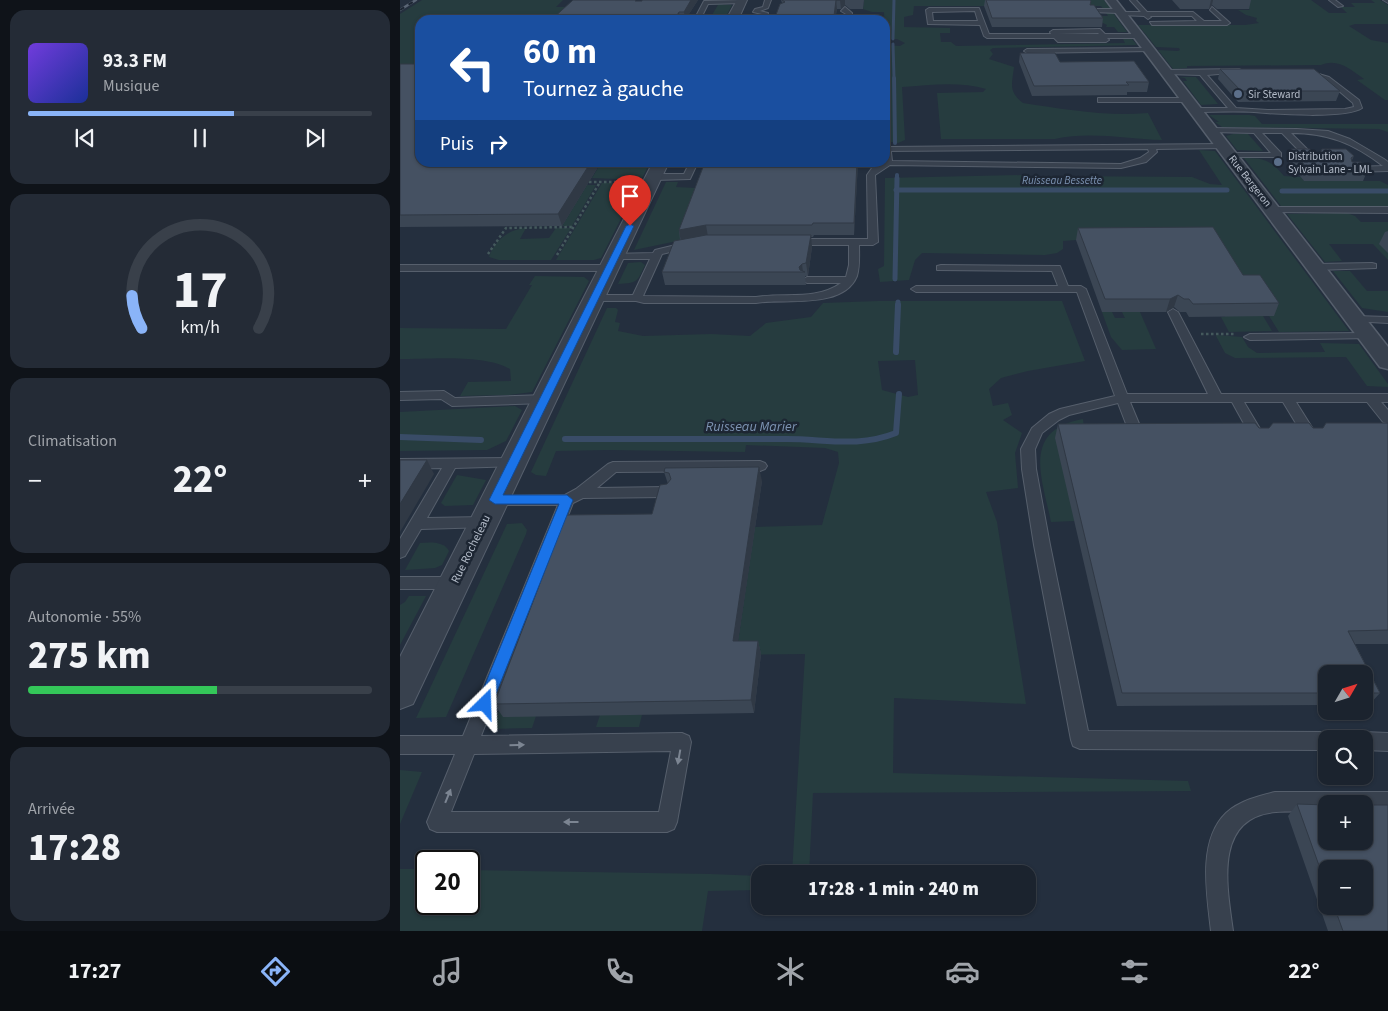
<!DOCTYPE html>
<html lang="fr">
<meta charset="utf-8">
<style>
body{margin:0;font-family:"Source Sans 3",sans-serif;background:#242b36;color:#f1f3f6;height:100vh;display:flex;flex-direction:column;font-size:19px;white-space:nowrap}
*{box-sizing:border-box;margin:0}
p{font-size:16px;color:#a0a4aa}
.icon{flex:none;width:28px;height:28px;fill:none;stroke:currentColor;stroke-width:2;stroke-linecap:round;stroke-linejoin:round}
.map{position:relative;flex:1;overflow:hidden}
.panel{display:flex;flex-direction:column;gap:10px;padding:10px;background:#0f1319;width:400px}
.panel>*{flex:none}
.hud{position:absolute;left:15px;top:15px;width:475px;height:152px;border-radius:15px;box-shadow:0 1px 4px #0004,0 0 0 1px #39404a;background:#1a4fa0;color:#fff;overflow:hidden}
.needle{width:32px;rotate:51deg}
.controls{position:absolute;left:918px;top:665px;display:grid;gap:10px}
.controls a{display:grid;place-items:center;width:55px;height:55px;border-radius:10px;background:#1b232e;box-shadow:0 1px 4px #0004,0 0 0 1px #39404a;font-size:25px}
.speed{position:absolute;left:15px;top:850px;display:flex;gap:10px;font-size:25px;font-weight:700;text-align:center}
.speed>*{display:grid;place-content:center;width:65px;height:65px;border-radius:50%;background:#1b232e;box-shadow:0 1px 4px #0004,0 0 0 1px #39404a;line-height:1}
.speed .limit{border:2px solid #111;border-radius:8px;background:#fff;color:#111}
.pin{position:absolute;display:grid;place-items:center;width:42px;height:42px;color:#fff;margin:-51px -21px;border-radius:50% 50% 50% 0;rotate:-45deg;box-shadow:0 0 5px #0007}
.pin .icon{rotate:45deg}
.me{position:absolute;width:55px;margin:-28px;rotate:22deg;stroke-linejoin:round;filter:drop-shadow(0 0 4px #0008)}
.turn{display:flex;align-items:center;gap:18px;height:105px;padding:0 25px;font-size:22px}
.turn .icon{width:65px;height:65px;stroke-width:2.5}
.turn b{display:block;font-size:35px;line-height:42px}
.then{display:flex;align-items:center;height:48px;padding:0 25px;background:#0003;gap:10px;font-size:19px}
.big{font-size:38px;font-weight:800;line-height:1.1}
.panel .tile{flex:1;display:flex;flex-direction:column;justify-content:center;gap:8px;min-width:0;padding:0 18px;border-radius:15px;background:#242b36}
.panel .dial{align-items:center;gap:0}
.dial svg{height:130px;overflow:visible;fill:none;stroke:#39404a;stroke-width:7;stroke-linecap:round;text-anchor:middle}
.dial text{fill:#f1f3f6;stroke:none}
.song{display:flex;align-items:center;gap:15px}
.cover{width:60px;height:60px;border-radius:8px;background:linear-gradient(135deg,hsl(260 70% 55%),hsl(230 70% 35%))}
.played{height:5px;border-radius:2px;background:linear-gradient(90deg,#8ab4f8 60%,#39404a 60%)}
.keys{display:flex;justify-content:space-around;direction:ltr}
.heat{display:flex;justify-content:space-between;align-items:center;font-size:28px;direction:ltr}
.charge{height:8px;border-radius:4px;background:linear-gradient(90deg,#34c759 55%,#39404a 0)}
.trip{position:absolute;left:351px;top:865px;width:285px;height:50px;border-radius:15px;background:#1b232e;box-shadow:0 1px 4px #0004,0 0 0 1px #39404a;font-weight:800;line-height:50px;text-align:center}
.tabs{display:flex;height:80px;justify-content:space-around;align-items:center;background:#0b0e12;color:#a0a4aa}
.tabs .icon{width:35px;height:35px}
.tabs .on{color:#8ab4f8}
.tabs b{font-size:22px;color:#f1f3f6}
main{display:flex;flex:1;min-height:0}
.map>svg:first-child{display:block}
</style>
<main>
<section class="panel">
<div class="tile">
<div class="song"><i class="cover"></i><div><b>93.3 FM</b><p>Musique</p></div></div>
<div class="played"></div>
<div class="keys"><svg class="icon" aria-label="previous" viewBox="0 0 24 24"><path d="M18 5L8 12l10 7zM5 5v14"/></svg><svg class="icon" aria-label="pause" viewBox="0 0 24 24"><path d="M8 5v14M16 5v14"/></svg><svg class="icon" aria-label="next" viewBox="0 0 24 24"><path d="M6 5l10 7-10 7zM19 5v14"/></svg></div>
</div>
<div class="tile dial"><svg viewBox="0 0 100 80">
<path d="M14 69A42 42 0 1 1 86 69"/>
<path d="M14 69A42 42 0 0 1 8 49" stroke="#8ab4f8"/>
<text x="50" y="56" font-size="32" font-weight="700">17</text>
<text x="50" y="72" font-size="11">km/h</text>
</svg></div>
<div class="tile"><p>Climatisation</p>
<div class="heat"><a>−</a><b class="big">22°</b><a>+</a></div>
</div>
<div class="tile"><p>Autonomie · 55%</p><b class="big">275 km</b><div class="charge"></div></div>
<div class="tile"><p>Arrivée</p><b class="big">17:28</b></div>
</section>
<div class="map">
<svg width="988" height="931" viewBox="0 0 988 931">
<rect width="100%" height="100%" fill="#242f3e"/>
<g fill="#263c3f" fill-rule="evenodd">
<path d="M22 0H163L156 7H176L163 20H20V67H0V14Z"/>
<path d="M464 0H704L711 9H703L701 6H514L513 15 504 17V27L550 28V33H540L541 42H551L556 46 725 43 723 39H732L737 45 593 48 590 50 593 54 589 59 614 67C612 84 608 91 623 103 664 109 706 117 748 113L762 140C726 139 690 131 655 139H541L537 93 583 92 586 89C560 81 529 85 502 87L505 140 498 143 485 141V45L500 46 505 43 497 39H485L484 12H472L463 9Z"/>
<path d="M838 0H911L929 13H947L941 7H955L951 3H975L971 0H980L988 5V24H955L949 26 971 40 988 43V100H985L957 80 964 79C950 69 938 58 921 65L787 66V68L773 69 758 50 778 51 780 50 779 48 756 47 738 25H845L859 23 856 21 857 18 846 15 838 10H850Z"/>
<path d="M312 4 332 5 324 20H309L318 5Z"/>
<path d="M706 13H713L727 32H718L714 27H706L707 25 701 22 698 16H708Z"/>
<path d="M779 77H796L818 104 801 105 783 81H787L785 78Z"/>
<path d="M809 115H849L855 116 862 124H988V132L979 129 822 127 815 122H819Z"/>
<path d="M833 134H848L863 151 837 150 826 136Z"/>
<path d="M799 150 815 151 949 331 879 332 869 316 676 240 663 241V249L657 253 645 255 522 253 515 260 509 280 480 282 478 269 484 266 485 178 622 175 626 179H640L651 176 792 177 810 184 822 185Z"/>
<path d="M844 158C865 158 870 160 884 176L901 177 904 181H980L988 185V206H881Z"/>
<path d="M201 163V162L250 163 241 180 192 178Z"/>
<path d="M266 182H278L276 187 296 188 282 240 234 250Z"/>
<path d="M202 183H239L201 258 194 260H156Z"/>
<path d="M187 185H196L172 226H162Z"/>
<path d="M947 213 955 216 961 222H988V260L973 244H929L942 261 925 262 887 214Z"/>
<path d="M126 228 120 239 149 238 156 228H171L151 260H99L89 257C95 240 109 229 126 228Z"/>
<path d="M241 262 245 265C237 282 238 283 218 284L228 263Z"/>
<path d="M933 271H950L967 291H988V312L962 308Z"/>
<path d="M135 276 184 277 189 281 132 392 109 395 60 396 68 382 111 381 110 369C85 354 30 359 0 359V328L106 329 132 285H129Z"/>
<path d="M478 301H662L685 361 628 371 601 378 589 389 593 406 608 403 612 415 603 420 622 433 615 453 618 488 586 492 597 522 626 704 494 698 493 773 788 781 791 791 413 793 409 874H392L405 654 336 655 355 527 422 525 439 463 438 452 425 448 346 445 345 452 208 450 156 451 146 476 136 475 131 472 207 308H216L218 310 215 322 220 323 218 331 243 336 311 334 350 336 366 323 411 317 423 303ZM515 360 518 395 508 397 482 390 478 361Z"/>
<path d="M821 311 863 316 872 331 829 332 821 317H825Z"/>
<path d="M702 312H712L715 318H725L722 312H740L756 349 722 350 711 337Z"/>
<path d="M818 335 842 337 848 347 857 353 925 352 920 343 959 344 988 384V387L967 386 946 357 835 358 825 353 816 336Z"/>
<path d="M115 406 122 410 106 441 87 450 0 451V412Z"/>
<path d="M683 419 685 437 674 521 651 522C642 478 621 430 683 419Z"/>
<path d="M57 475 86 480 73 505 45 506 41 503Z"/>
<path d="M122 523 127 530 126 534 46 717 16 718 107 524Z"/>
<path d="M20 543C30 542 44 541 49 551L42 565 35 568 5 570Z"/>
<path d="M9 596H26L0 645V605L5 602Z"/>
<path d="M109 681 136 716 132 728 93 729Z"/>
<path d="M200 715H242L239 727H196Z"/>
<path d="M0 770 22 772 0 824Z"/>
<path d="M0 869H26V904H69V870L311 874 360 876V890L308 891 302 931H0Z"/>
</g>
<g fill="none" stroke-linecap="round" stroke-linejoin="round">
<g stroke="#394c67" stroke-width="3">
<path d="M493 39 494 0"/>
<path d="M493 44 494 79"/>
</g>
<g stroke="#394c67" stroke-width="4">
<path d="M494 78 495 143"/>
<path d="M497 179V175"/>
</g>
<g stroke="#394c67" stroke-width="5">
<path d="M496 190H827"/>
<path d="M882 191H988"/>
<path d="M495 279 497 178"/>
<path d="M498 306V302"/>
</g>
<g stroke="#394c67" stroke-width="6">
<path d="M496 352 498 305"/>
<path d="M0 437 81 440"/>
<path d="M165 439C239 439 313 439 387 439 426 439 458 448 496 433L499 394"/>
</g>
<g stroke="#565f6c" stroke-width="2">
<g id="service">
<path d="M341 0 343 3 308 4 300 20H294L304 1Z"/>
<path d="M365 0H371L368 8 360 11 368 13 365 20H359L362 14 353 12 355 9 363 7Z"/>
<path d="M730 0H736L747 12H793L804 21H822L810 10 812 7 830 23 827 25H752L750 22 797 21 792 16H750L751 17 748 19 744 16 720 15 722 12H741Z"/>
<path d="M929 0H935L943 6 938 7Z"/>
<path d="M983 0H988V3Z"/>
<path d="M445 7 452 13V20H446V14L441 11Z"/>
<path d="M529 8H579L589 34H651L650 32 653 30 700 29 705 34H738L741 36 738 38H707L709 40 706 42H658L654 38H587L584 36 580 25 528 24 526 10ZM575 11 578 21H533L532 12ZM698 33 699 34H657Z"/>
<path d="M692 9H719L722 11 719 13 690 12Z"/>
<path d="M749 48 751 51 627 53 624 51 627 49Z"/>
<path d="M839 69 841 70V72L807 75 836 108 868 110 945 109 954 107 953 103 925 79 903 73 902 72 905 70 929 77 959 100 962 108C946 119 875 114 854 112 834 111 814 112 795 112H792V108H828L800 75 767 74 764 72 767 70Z"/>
<path d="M698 98H788L792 100 788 102H698Z"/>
<path d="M808 128 897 129 928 131 950 139 984 159 988 162V171L949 172 948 170 952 167 983 166C953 143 928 133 891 133L916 158V162H910L882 133H862L881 153V157H827V153H871L854 133 811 132 807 130Z"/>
<path d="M823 144H826V148L756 149 757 152 746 162 721 168 490 165 475 175 478 242 473 245H459C459 255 460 266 457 276 443 310 384 298 356 303H244L236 301H194L189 298 194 295H233L250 259H215L211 258V254L253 253 255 250 288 242 293 245 291 247 262 254 243 296 356 297C385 292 415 301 441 283H407L402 280 407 277H446L449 265V245H394L389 242 394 239H468L467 175 472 168 485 162V152H491L492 161 721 164 740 158 749 152 748 149 485 151V148L488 147Z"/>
<path d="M290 162H298L290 179 254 180 250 177 254 174H284Z"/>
<path d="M872 207H988V213L869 212 867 210Z"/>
<path d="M972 263 976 264V268L916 270 911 267 916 264Z"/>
<path d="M0 265H209L214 268 209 271H0Z"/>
<path d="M541 265 660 266 668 286H681L686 289 727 394H808L768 312 773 309 778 312 821 394H988V402H981L988 410V423L983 422 967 402H896L918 437 916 440H906L883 402H844L865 437 863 440H853L832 402H730L740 426 738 429H728L718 403 669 415 659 420 642 433 635 449 636 469 650 545 688 731 926 732 933 735 934 739H926V750L680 749 673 746 671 740 634 545 622 469 621 449 632 428 649 414 660 409 715 396 677 292H516L511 289 516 286H658L652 271 537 270V266Z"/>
<path d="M955 316 988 317V323L951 321 949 319Z"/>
<path d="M968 333 974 336 972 338 850 340 844 337 850 334Z"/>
<path d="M44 391 55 398 145 395 151 399 145 403 52 406 41 399 0 400V392Z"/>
<path d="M114 458 119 460 121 463 119 466 55 468 27 518 84 517 89 519 91 523 89 527 21 529 5 556 0 558V539L42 468 0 469V459Z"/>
<path d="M360 461 365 463 367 466 365 469 360 471 216 472 197 488 266 487 271 488 273 492 271 496 266 497 183 498 173 503 81 736 282 733 289 736 291 742 277 822 274 829 267 832H37L30 829 27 822 55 754H0V736H63L158 505H95L90 504 88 500 90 496 165 495 176 489 208 464 213 462ZM271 751 259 812H51L74 754Z"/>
<path d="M0 577H54L60 578 62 583 60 588 54 589H0Z"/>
<path d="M964 732 988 733V751L964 750V739H956L957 735Z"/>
<path d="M875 792H988V812H964V804H926V812C910 812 893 811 876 812 813 817 827 887 833 931H811C807 895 797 841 826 813 839 801 858 796 875 792Z"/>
</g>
</g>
<g stroke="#565f6c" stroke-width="3">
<path id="minor" d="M706 0H716L988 347V369L980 367Z"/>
</g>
<g stroke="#565f6c" stroke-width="2">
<g id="tertiary">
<path d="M337 0H347L338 20H326Z"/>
<path d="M253 162H269L13 704 0 709V657Z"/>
</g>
</g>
<g stroke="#44595c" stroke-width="2.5" stroke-dasharray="2.5 2.5" stroke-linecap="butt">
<path d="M189 182H231"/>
<path d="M88 254 106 228 173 227"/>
<path d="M157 255 200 182"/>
<path d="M801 334H835"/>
</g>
<use href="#service" fill="#38414e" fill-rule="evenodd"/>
<use href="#minor" fill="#38414e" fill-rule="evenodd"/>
<use href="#tertiary" fill="#38414e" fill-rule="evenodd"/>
<g stroke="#5a6575" stroke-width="2.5">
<path id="rail" d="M0 10 16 0"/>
</g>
<use href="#rail" stroke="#1d2633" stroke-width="2" stroke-dasharray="5" stroke-linecap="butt"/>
</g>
<g fill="#3b4654" fill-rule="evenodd">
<path d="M298 0 285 20H151Z"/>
<path d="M381 0H464L463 9H450L445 5 441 9H437L435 20H374L382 3Z"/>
<path d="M585 0H690V5L703 18 702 27H592L584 6Z"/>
<path d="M772 0H851L849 9H817L812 5 809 9H780Z"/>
<path d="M620 53 749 82 747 92H727V95L632 96 619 62Z"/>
<path d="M0 64 20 162H201L162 226 0 227Z"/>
<path d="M820 69 940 91 936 101 838 102 818 79Z"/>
<path d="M891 149 914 153 954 156 952 160V162L968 169 963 181H904L887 160Z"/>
<path d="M305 162H458L454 235H414L413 237H411L412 247 408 276H405L406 285H265L262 272 280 240 279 230Z"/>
<path d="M678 228 843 275 879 303 874 316 789 317 786 312H780L774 307 766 312H702L676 240Z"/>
<path d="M988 231V253L979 244 985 232Z"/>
<path d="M988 423V644H955L980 693 969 705H964V674H926V705L717 706 655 438 658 424 859 428H923Z"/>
<path d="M264 472 362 481 338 641H358L361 654 354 713 103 717 94 704 252 514 268 484Z"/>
<path d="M897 804 988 931H928L888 816ZM926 869 964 906H926Z"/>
</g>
<g fill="#303945">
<path d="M291 0H298L285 20 284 12Z"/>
<path d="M436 0 437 9 435 20H434V16Z"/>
<path d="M440 0H445V5L441 9Z"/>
<path d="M811 0H813L812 5 809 9Z"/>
<path d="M279 12 280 20H274Z"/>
<path d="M191 162H201L162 226 158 214Z"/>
<path d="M457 162 458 163 454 235V223Z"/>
<path d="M306 225 308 237 281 242 279 230Z"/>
<path d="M411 235 412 247 408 276 406 263Z"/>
<path d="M402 264 403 272H400L399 267Z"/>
<path d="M778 295 774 307 766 312 770 299Z"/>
<path d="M27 460 34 474 0 532V504Z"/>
<path d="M359 467 362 481 336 655 333 641Z"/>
<path d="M358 641 361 654 354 713 351 700Z"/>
</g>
<g fill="#455162" stroke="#303945">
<path d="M173 0H236L235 1H242V0H291L284 12H279L274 20H151Z"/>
<path d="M382 0H441H436L434 16H394L392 20H374L380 4 385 2Z"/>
<path d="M586 0H690L691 1 690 5H694L703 18H592Z"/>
<path d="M620 53H655L660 62 734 61 749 82H726L729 85 634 86Z"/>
<path d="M0 64H20V162H191L158 214 0 215Z"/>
<path d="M820 69H914L940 91H841Z"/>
<path d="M891 149H910L914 153H920L922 149H946L954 156 951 158 952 162H961L968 169H908Z"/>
<path d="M305 162H457L454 223H413L412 225H306L279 230Z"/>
<path d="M813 227 843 275H860L879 303 793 304 789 299H784L778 295 770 299H705L678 228Z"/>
<path d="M306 235H411L406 263 402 264 399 267 400 270 405 272H262L274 241Z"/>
<path d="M855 423 859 428H869L873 423H909L913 428H923L926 423H988V630L948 631 980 693H964V674H926V693H722L658 424Z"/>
<path d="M0 460H27L0 504Z"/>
<path d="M359 467 333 641H358L351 700 94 704 166 515 252 514 260 485 267 484 271 479 269 473 264 472 265 468Z"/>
<path d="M897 804 926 805V841H964V805H988V931H943L934 906H964V869H926V885Z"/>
</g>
<defs><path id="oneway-solid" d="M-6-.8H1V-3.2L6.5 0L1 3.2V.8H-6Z" transform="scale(1.25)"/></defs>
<g fill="#7c8592">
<use href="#oneway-solid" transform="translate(117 745) rotate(-1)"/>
<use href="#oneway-solid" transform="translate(279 757) rotate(100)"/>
<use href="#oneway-solid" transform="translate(48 796) rotate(-68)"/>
<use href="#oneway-solid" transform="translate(171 822) rotate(-180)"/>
</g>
<path fill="#1a73e8" stroke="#114b97" d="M230 224 234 226 103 495H167L173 500 92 704 90 709 85 711 79 709 77 704 159 504H95L89 500 226 226Z"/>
<g fill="#5c6f8a" stroke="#1d2633" stroke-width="2">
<circle cx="838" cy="94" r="5"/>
<circle cx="878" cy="162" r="5"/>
</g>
<g text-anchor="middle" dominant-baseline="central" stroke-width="5" stroke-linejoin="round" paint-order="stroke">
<g font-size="11" fill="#b4bcc9" stroke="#1d2633" text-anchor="start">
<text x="848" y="94">Sir Steward</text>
<text x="888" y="156">Distribution<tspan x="888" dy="13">Sylvain Lane - LML</tspan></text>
</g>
<g font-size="11" font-style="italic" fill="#7c92b1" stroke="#1d2633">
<text x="662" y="180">Ruisseau Bessette</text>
</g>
<g font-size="11" fill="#b4bcc9" stroke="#1d2633">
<text transform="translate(850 181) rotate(52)">Rue Bergeron</text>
</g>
<g font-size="12" fill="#b4bcc9" stroke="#1d2633">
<text transform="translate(71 549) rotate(-64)">Rue Rocheleau</text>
</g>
<g font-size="14" font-style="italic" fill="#7c92b1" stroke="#1d2633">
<text x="351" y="427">Ruisseau Marier</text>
</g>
</g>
</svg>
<div class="controls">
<a><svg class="needle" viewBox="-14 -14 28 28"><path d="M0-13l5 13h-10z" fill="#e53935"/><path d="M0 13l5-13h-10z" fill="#a0a4aa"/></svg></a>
<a><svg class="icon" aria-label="search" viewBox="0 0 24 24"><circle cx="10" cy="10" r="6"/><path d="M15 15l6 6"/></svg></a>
<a>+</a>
<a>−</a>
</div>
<div class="speed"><div class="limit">20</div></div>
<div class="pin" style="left:230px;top:226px;background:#d93025"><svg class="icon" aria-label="arrive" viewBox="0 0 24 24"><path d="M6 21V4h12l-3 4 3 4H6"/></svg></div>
<svg class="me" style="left:85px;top:704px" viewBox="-20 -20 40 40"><path d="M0-17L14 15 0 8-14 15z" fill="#1a73e8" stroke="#fff" stroke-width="4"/></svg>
<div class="trip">17:28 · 1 min · 240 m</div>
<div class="hud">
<div class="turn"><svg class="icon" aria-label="left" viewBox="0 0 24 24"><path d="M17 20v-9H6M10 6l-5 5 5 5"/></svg><div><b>60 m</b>Tournez à gauche</div></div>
<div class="then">Puis<svg class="icon" aria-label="right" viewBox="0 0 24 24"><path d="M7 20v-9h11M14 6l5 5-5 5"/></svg></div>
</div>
</div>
</main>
<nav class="tabs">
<b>17:27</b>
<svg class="icon on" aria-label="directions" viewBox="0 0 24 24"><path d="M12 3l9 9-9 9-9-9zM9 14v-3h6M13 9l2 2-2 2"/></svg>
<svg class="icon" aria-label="music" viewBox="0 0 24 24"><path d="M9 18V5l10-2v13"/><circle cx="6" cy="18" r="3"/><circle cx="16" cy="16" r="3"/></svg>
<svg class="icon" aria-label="phone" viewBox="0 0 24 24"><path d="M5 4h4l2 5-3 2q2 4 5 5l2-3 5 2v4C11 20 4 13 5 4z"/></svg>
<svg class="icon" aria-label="climate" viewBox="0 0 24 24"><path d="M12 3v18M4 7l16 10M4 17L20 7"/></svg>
<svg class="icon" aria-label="car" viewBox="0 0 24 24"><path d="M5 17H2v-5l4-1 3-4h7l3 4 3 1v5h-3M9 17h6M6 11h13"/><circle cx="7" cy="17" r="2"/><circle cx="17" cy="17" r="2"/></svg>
<svg class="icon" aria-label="filters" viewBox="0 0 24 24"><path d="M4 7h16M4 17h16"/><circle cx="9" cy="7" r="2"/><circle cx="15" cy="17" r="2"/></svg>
<b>22°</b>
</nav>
